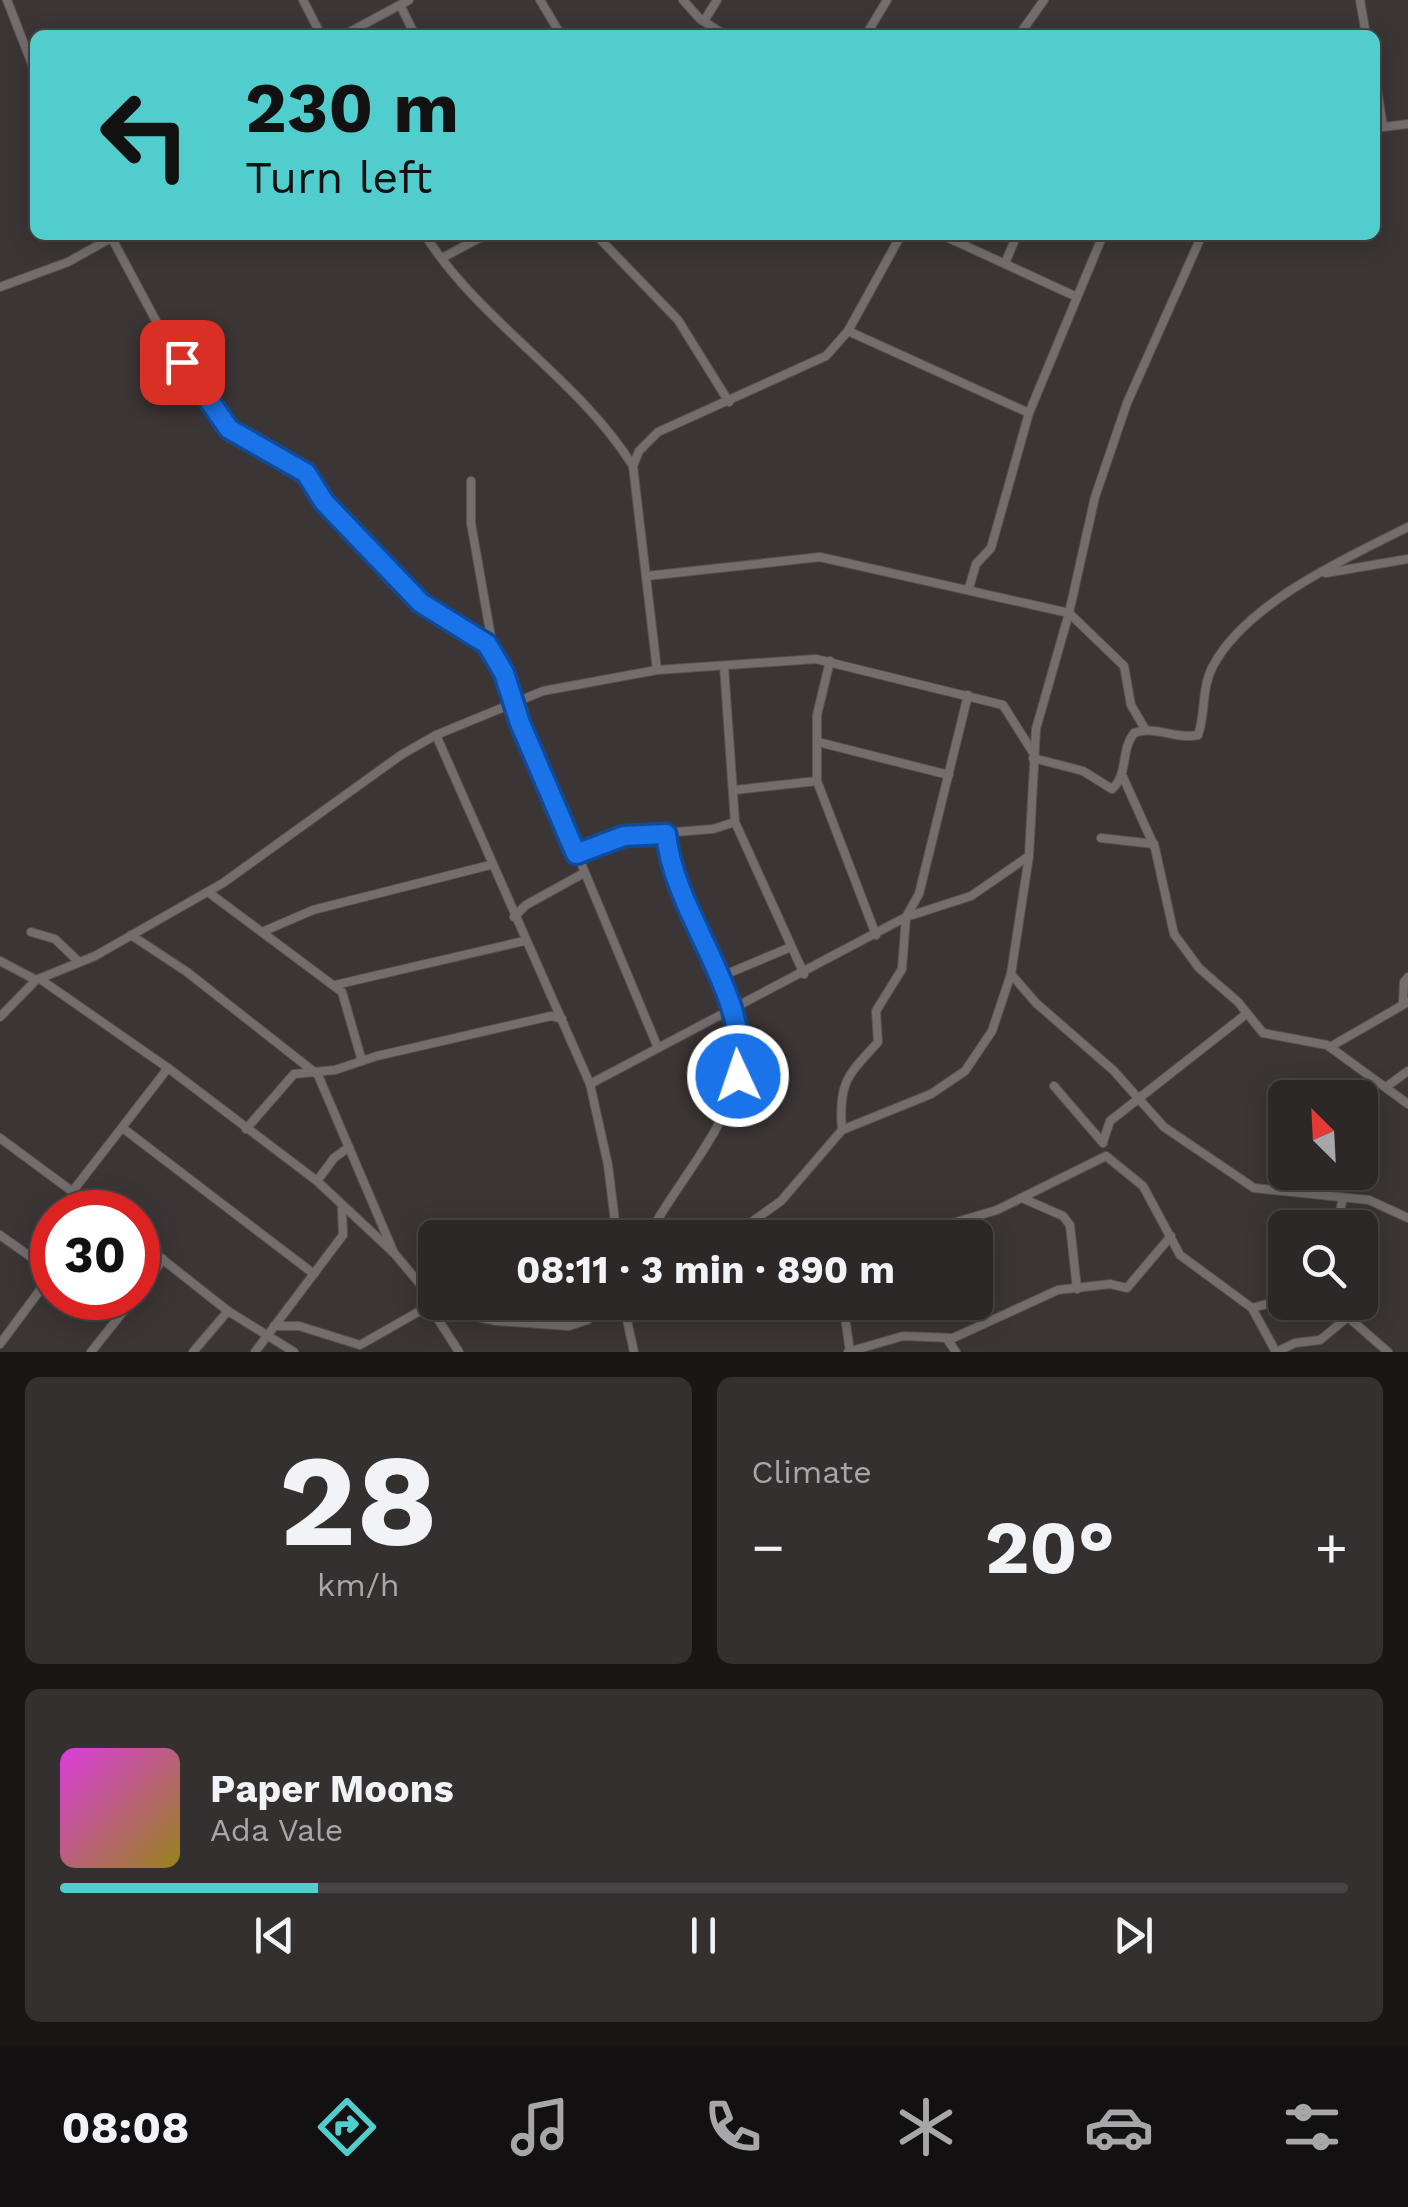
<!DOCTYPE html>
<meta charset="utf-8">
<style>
body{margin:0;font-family:"Work Sans",sans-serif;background:#353030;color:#f1f3f6;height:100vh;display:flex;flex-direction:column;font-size:38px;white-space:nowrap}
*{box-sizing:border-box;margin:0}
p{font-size:32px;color:#a7a6a8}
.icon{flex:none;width:55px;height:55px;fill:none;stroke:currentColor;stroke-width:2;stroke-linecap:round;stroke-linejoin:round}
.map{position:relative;height:1352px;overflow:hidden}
.sheet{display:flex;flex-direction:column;gap:25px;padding:25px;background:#191616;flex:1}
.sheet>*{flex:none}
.guide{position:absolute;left:30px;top:30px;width:1350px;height:210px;border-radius:15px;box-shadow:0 5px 25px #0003,0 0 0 2px #484445;background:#52cdce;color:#111;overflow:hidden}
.needle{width:65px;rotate:336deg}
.tools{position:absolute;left:1268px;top:1080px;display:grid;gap:20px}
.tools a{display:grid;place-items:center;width:110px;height:110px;border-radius:15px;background:#2d2828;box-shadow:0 5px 25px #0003,0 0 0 2px #484445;font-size:50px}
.speed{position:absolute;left:30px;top:1190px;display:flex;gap:20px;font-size:50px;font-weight:700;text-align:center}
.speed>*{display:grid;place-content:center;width:130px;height:130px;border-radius:50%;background:#2d2828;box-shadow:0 5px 25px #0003,0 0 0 2px #484445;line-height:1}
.speed .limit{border:15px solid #d22;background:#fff;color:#111}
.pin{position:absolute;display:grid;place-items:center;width:85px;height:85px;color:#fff;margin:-42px;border-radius:20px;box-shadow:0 5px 15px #0006}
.me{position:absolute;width:110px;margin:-55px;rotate:357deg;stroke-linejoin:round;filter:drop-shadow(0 0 8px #0008)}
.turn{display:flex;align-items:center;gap:35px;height:210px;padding:0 50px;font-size:45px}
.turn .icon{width:130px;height:130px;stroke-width:2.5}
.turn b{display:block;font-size:70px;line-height:85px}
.big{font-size:75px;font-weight:700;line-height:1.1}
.sheet .widget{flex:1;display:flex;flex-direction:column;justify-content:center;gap:15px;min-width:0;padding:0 35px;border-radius:15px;background:#353030}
.sheet .dial{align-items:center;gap:0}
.dial b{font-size:130px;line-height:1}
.song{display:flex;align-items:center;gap:30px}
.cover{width:120px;height:120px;border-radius:15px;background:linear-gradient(135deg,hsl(300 70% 55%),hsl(50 70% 35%))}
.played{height:10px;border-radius:5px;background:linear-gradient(90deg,#52cdce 20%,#484445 20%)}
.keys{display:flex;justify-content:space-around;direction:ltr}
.heat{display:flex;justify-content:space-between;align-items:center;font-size:55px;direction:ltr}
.sheet .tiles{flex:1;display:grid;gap:25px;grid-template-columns:1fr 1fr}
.widget:last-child{grid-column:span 2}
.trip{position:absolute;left:418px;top:1220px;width:575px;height:100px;border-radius:15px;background:#2d2828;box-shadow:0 5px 25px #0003,0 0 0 2px #484445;font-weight:700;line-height:100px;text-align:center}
.tab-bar{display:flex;height:160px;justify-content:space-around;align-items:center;background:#121010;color:#a7a6a8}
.tab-bar .icon{width:70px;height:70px}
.tab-bar .on{color:#52cdce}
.tab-bar b{font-size:45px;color:#f1f3f6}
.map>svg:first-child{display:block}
</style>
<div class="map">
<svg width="1408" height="1352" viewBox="0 0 1408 1352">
<rect width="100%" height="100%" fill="#3c3535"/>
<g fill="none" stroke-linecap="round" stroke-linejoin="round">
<g stroke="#575252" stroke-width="10">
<g id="minor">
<path d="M7 0 35 72"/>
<path d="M303 0 321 35"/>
<path d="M540 0 561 35"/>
<path d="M683 0 700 19 725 35"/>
<path d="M1360 0 1366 35"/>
<path d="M400 5 415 35"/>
<path d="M704 21 717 0"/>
<path d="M344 35 409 0"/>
<path d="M866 35 887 0"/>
<path d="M1019 35 1044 0"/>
<path d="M1375 76 1383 127"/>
<path d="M1375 128 1408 124"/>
<path d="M110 235 162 332 229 429 306 473 324 502 421 603 472 631 494 654 658 1048"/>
<path d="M425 235C480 322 578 378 633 466"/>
<path d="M596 235 678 320 729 402"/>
<path d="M942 235 1077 297"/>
<path d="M1202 235 1127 403 1095 497 1069 613 1036 729 1029 856 1011 974 1036 1003 1113 1070 1164 1127 1254 1188 1369 1200 1408 1218"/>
<path d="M442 258 485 235"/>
<path d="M1005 263 1017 235"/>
<path d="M0 287 68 262 111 238"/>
<path d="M848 331 1029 413"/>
<path d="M471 481V523L494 654"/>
<path d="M1326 573 1408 559"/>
<path d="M647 576 820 557 1069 613 1124 666 1131 705 1145 729"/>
<path d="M969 588 976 564 991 548 1029 413 1103 235"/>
<path d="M657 670 633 466 639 451 658 432 826 356 848 331 901 235"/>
<path d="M436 735 590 1084 608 1165 617 1238"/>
<path d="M818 742 949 775"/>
<path d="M1033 758 1083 771 1112 789C1129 774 1120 751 1134 733 1156 725 1176 740 1198 735 1206 713 1201 688 1213 666 1246 603 1346 558 1408 527"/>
<path d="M1123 777 1155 848 1174 934 1199 968 1238 1002 1263 1033 1327 1045 1408 1104"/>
<path d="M817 781 876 935"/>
<path d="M735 790 817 781V715L830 661"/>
<path d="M735 822 804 974"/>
<path d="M1101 838 1154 844"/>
<path d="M576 853 624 836 713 829 735 822 724 666"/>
<path d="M208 892 342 992 362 1061"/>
<path d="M514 917 526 905 584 873"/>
<path d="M31 932 55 939 79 962"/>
<path d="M262 932 313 910 490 865"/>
<path d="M131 935 187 972 318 1075 394 1253 435 1302"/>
<path d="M0 961 36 980"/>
<path d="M717 978 791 947"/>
<path d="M40 979 168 1068 317 1181 394 1253"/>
<path d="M335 985 524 941"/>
<path d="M1403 1003 1404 982 1408 977"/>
<path d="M0 1017 36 980 95 956 223 883 401 755 436 735 543 691 657 670 816 659 1003 705 1032 751"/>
<path d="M1330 1047 1408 1002"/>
<path d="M590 1084 906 917 919 894 968 695"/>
<path d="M1054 1086 1103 1143"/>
<path d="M1386 1087 1408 1071"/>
<path d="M124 1129 314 1274"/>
<path d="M246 1129 294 1074 335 1070 377 1056 551 1016 562 1019"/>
<path d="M842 1130C838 1082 848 1075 878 1042L876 1011 902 969 906 917 971 896 1029 856"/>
<path d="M0 1138 100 1212"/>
<path d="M1103 1142 1110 1121 1245 1015"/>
<path d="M317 1181 334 1158 349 1147"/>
<path d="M72 1192 168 1068"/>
<path d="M1022 1198 1063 1216 1070 1225 1077 1289"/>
<path d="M1336 1228 1343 1198"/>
<path d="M0 1235 52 1272"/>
<path d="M647 1238C676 1183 722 1137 738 1076 755 1010 673 908 666 834"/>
<path d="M729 1238 781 1201 842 1130 931 1094 965 1071 992 1031 1011 974"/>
<path d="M902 1238 997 1210 1106 1156 1143 1186 1180 1255 1252 1308 1276 1352 1295 1343 1320 1340 1348 1317 1388 1352"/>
<path d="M138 1240 228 1311 294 1352"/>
<path d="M138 1293 163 1259"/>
<path d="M623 1302 634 1352"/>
<path d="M843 1302 850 1352"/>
<path d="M1252 1308 1285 1299"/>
<path d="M432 1310 459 1352"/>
<path d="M274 1326H299L360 1345 418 1312 441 1309 496 1321 569 1326 587 1320 611 1302"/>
<path d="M947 1339 956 1352"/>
<path d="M0 1344 52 1274"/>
<path d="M91 1352 134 1298"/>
<path d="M193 1352 228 1311"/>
<path d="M255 1352 343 1235 342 1209"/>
<path d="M848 1352 903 1336 953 1338 1058 1290 1110 1284 1127 1288 1171 1236"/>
</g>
</g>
<use href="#minor" stroke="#746d6d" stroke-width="8"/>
</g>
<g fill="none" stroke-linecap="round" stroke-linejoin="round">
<g stroke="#114b97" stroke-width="25">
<path id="route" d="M182 362 229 429 306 473 324 502 421 603 487 644 504 673 520 723 576 854 624 836 666 834C674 915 752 996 738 1076"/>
</g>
<use href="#route" stroke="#1a73e8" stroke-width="18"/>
</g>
</svg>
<div class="tools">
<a><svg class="needle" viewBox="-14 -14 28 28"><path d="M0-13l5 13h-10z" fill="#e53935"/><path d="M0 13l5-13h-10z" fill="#a7a6a8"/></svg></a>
<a><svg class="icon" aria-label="search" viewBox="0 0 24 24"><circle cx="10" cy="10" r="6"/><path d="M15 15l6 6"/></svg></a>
</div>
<div class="speed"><div class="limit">30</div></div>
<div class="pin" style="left:182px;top:362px;background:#d93025"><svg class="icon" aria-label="arrive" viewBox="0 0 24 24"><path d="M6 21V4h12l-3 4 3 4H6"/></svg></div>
<svg class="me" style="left:738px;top:1076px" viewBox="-20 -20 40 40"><circle r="17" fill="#1a73e8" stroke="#fff" stroke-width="3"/><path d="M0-11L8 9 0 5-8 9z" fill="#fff"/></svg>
<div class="trip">08:11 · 3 min · 890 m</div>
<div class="guide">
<div class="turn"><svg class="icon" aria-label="left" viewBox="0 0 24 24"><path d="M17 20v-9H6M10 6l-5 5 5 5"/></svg><div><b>230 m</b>Turn left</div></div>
</div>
</div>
<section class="sheet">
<div class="tiles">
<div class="widget dial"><b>28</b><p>km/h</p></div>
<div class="widget"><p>Climate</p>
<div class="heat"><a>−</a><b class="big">20°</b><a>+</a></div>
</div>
<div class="widget">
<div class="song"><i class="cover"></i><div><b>Paper Moons</b><p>Ada Vale</p></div></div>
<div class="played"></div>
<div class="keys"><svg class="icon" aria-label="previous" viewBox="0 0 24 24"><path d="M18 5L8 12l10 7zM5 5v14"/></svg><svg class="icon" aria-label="pause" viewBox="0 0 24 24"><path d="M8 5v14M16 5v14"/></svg><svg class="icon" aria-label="next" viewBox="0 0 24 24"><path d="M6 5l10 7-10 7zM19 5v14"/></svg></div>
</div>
</div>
</section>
<nav class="tab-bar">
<b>08:08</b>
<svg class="icon on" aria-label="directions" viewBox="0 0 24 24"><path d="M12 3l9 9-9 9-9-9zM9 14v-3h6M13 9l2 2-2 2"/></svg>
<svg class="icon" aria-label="music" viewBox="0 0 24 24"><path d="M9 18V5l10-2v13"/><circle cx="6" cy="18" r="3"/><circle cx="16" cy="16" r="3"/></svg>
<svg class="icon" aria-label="phone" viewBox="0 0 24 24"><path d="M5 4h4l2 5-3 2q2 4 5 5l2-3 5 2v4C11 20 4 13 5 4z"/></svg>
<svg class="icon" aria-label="climate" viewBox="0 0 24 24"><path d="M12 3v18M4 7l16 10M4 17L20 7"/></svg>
<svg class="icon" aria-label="car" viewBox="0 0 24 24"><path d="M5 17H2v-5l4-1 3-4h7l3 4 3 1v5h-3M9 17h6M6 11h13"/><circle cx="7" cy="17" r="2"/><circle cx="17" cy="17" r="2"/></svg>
<svg class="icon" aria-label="filters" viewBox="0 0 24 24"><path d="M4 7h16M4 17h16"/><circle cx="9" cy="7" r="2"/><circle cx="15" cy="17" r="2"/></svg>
</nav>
